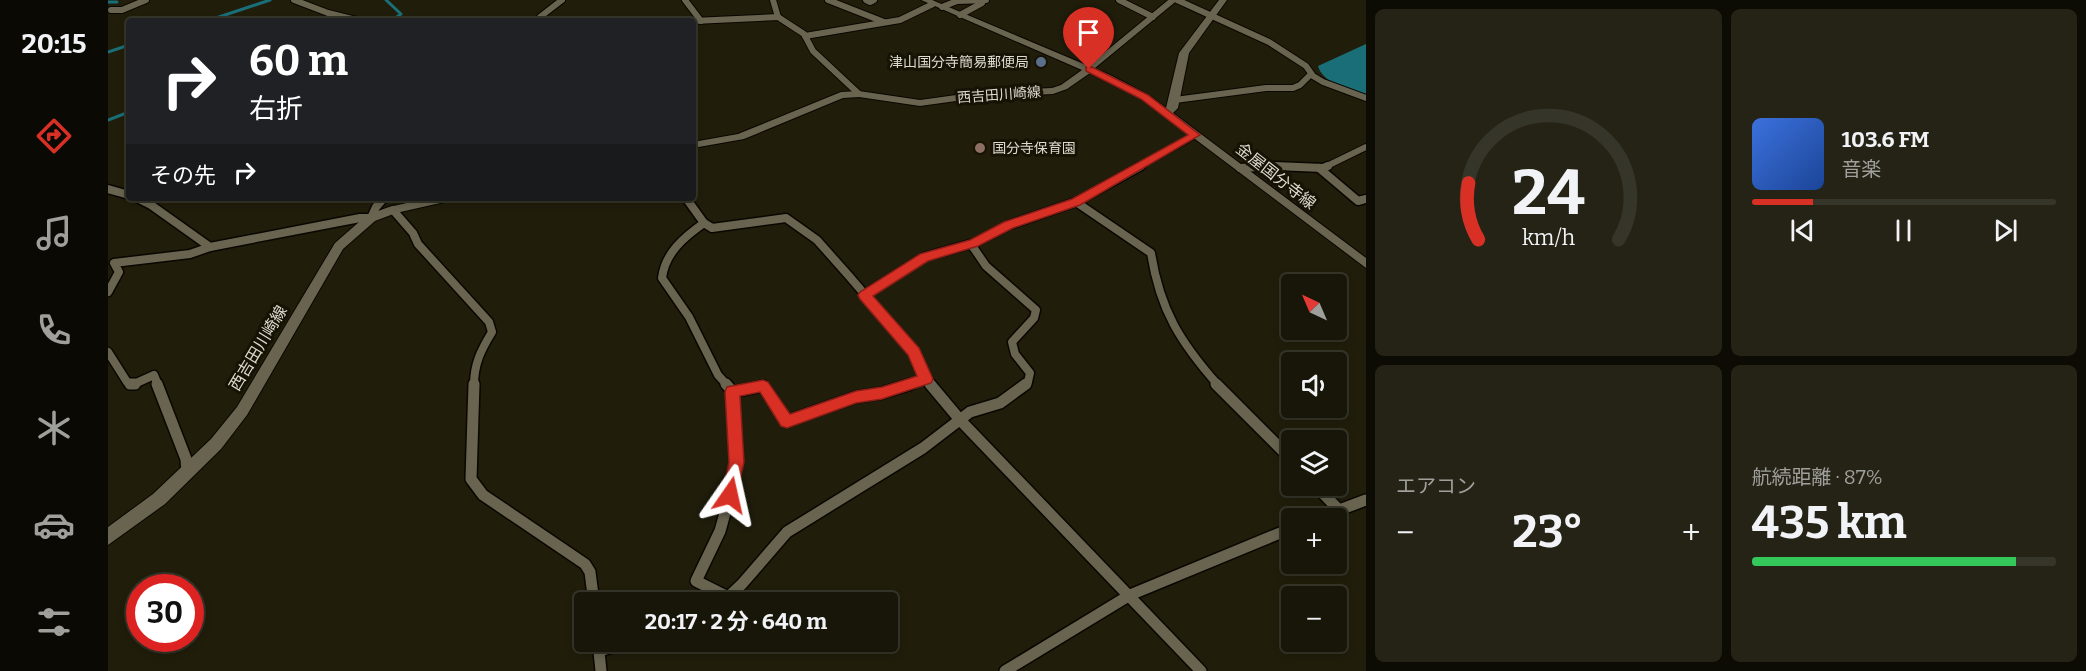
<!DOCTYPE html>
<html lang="ja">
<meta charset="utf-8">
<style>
body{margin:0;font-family:Bitter,"Noto Sans JP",serif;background:#252316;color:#f1f3f6;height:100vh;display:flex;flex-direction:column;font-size:22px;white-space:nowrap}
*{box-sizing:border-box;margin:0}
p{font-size:20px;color:#9f9f9c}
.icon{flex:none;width:33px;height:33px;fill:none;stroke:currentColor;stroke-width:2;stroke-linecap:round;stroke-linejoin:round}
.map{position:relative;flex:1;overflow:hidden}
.drawer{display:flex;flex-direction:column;gap:9px;padding:9px;background:#0d0c04;width:720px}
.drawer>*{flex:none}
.top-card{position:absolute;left:18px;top:18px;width:570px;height:183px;border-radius:6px;box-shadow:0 3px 9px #0003,0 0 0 2px #363529;background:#202124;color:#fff;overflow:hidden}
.needle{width:39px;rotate:316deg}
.fabs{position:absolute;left:1173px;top:274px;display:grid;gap:12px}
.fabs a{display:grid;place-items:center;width:66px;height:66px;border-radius:6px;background:#181608;box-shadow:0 3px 9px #0003,0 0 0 2px #363529;font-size:30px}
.speed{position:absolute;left:18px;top:574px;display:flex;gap:12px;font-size:30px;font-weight:700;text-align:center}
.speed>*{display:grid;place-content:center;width:78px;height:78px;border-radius:50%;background:#181608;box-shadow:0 3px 9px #0003,0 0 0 2px #363529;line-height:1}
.speed .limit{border:9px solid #d22;background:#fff;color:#111}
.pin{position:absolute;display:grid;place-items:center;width:51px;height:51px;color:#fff;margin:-62px -26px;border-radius:50% 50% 50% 0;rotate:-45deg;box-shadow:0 0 6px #0007}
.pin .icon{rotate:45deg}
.me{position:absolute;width:66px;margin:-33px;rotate:11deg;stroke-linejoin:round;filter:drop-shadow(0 0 4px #0008)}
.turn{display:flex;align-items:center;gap:21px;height:126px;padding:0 24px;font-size:27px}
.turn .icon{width:78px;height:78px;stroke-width:2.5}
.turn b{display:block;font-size:42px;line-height:51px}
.then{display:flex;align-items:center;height:57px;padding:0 24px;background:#0003;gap:12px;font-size:22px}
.big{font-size:45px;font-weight:700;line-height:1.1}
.drawer .tile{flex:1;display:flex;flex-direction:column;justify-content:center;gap:9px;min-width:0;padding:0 21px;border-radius:9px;background:#252316}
.drawer .dial{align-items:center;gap:0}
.dial svg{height:156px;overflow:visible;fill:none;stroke:#363529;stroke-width:7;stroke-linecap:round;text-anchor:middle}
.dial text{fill:#f1f3f6;stroke:none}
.song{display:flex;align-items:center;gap:18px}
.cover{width:72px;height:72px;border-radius:9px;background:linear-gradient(135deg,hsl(220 70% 55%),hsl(220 70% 35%))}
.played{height:6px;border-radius:3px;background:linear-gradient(90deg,#d93025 20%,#363529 20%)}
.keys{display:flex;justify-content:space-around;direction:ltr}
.heat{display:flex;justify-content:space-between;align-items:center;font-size:33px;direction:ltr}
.charge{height:9px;border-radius:4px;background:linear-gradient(90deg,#34c759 87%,#363529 0)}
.drawer .tiles{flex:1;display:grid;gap:9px;grid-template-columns:repeat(2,1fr)}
.trip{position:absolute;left:466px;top:592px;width:324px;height:60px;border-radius:6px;background:#181608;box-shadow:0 3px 9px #0003,0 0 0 2px #363529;font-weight:700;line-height:60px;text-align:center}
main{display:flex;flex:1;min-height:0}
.tabs{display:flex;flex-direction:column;width:108px;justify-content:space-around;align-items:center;background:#0a0903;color:#9f9f9c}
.tabs .icon{width:42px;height:42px}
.tabs .current{color:#d93025}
.tabs b{font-size:27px;color:#f1f3f6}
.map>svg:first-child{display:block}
</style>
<main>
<nav class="tabs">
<b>20:15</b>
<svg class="icon current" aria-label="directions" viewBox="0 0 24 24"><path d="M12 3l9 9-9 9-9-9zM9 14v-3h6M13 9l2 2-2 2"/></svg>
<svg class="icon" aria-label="music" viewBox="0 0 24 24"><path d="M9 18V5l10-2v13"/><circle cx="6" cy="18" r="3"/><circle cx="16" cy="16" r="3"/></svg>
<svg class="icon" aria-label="phone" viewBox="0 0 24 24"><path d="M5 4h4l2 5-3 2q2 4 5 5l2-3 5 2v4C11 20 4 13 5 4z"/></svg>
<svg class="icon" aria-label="climate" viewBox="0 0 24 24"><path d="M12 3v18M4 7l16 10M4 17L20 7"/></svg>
<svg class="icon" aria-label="car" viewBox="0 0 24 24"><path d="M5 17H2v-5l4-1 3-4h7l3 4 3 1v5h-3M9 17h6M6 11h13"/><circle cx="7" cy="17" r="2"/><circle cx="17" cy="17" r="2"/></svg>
<svg class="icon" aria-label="filters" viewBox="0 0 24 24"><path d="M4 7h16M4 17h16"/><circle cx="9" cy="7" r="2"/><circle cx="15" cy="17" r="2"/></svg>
</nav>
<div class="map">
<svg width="1258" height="671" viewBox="0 0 1258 671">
<rect width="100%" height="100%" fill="#201d0b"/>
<path fill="#196e78" d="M1258 44V94C1242 89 1215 84 1210 66Z"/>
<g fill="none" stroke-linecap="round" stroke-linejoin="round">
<g stroke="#196e78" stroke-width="3">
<path d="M278 0 293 14 286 19"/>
<path d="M0 2H9"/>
<path d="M99 21 162 0"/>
<path d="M0 52 21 45"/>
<path d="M0 120 21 112"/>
</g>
<g stroke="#0a0700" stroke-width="8">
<g id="street-far2">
<path d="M186 0 220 13 252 21"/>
<path d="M577 0 593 21"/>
<path d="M665 0 670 17 696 34 705 51 751 94"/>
<path d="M720 0 776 22"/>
<path d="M758 0 762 2 766 0"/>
<path d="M1011 0 1045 17"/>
<path d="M1069 0 1161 42 1198 66 1205 76 1215 82 1258 98"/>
<path d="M834 7 849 1 878 0"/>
<path d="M3 10H14L38 0"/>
<path d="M852 15 874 3"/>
<path d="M431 21 432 17 454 0"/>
<path d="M585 21 670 17"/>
<path d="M697 36 792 20 825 4"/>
<path d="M981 69 1065 0"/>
<path d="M1067 100 1158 88H1185L1192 85 1203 74"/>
<path d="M1030 167 1087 135"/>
<path d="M1149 167H1192"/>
<path d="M1217 167 1258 147"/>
</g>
</g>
<g stroke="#0a0700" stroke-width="11">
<g id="street-far1">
<path d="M1132 168 1167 166 1215 168 1220 166"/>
<path d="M1211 168 1250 201 1258 199"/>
<path d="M0 189 21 195"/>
<path d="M29 198 43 205 102 247"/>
<path d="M578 198 596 223 604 228 678 218 709 240 741 276 806 352 823 385"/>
<path d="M968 202 1043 253C1052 310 1072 342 1110 385"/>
<path d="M285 210 305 233 310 244 381 322 384 332C373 350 366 364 366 385"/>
<path d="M596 223C576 237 557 253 554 278L581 317 610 375 619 385"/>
<path d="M863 244 878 266 928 310 926 318 904 342 907 354 922 373 920 382 916 385"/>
<path d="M0 292 11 272 6 263 82 254 102 247 252 218H263L268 207 276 198"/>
<path d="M756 295 816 257 866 243 901 225 968 202 1033 166"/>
<path d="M0 352 19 382 24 385 46 375 50 385"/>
<path d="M798 385 818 379"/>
</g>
</g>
<g stroke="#0a0700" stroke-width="14">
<g id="street">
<path d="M22 384H27"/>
<path d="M49 384 78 459 79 473"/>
<path d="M366 384 363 479 375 495 477 564 482 572 486 603"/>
<path d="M618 384 625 392 628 462 622 495 612 531 588 581 620 597"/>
<path d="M822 384 853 421 1093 671"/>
<path d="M1108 384 1184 460"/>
<path d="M625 392 655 386 679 421 748 397 774 393 803 384"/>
<path d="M1208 486 1231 510"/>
<path d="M1207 519 1258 500"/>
<path d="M614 603 634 584 679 532 815 448 862 412 892 403 918 384"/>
<path d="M490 642 493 671"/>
<path d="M491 651 522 642"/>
<path d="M897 671 1022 595 1184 528"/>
</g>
</g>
<g stroke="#0a0700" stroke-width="2">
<g id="secondary">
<path d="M813 0H824L1002 75 1040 95 1058 108 1071 53 1111 0H1119L1081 53 1070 108 1065 113 1258 258V268L1034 99 982 73 959 89 945 94 877 97 812 106 751 97 735 98 636 139 585 148V142L630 134 733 92 751 91 812 100 877 91 944 88 953 85 974 70Z"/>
<path d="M321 198H343L341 201 288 213 267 221 235 249 139 415 113 449 57 504 0 545V527L45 494 103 439 129 407 227 243 259 215 281 207Z"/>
</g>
</g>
<use href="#street-far2" stroke="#686450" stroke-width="6"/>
<use href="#street-far1" stroke="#686450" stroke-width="8"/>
<use href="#street" stroke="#686450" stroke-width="11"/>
<use href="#secondary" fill="#686450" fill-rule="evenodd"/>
</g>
<path fill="#d93025" stroke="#8d1f18" stroke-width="1.5" d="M978 67H984L1040 95 1092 135 972 205 905 228 870 246 820 261 765 296 811 348 825 379 823 383 774 399 748 403 679 428 673 426 652 392 632 396 636 462 628 500 622 502 616 500 614 495 621 462 617 392 619 387 655 380 660 382 682 414 748 391 774 387 809 376 800 355 752 299 750 295 752 292 812 254 862 240 896 222 964 199 1080 135 1033 99 978 71Z"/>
<circle fill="#5c6f8a" stroke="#171304" stroke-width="2" cx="933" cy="62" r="6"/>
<circle fill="#8d6e63" stroke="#171304" stroke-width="2" cx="872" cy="148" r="6"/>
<g text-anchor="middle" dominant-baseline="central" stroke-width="6" stroke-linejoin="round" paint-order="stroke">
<g font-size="14" fill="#dddbcf" stroke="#171304" text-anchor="end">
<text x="921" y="62">津山国分寺簡易郵便局</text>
<text x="884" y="148" text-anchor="start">国分寺保育園</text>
</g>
<g font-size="14" fill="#dddbcf" stroke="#171304">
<text transform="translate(891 95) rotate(-4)">西吉田川崎線</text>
</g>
<g font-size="16" fill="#dddbcf" stroke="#171304">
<text transform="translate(1168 176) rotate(38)">金屋国分寺線</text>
<text transform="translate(150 348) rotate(-59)">西吉田川崎線</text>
</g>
</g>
</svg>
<div class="fabs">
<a><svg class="needle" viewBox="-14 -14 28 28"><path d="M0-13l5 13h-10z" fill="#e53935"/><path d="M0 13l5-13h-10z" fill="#9f9f9c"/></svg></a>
<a><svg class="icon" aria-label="sound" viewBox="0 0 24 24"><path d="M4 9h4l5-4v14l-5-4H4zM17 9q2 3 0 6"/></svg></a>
<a><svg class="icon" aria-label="layers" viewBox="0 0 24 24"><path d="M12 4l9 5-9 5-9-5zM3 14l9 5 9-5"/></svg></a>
<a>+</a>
<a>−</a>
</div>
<div class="speed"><div class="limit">30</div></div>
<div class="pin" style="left:981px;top:69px;background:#d93025"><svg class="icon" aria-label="arrive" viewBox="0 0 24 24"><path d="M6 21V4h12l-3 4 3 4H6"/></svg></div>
<svg class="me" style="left:622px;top:495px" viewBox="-20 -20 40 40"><path d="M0-17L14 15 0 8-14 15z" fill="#d93025" stroke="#fff" stroke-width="4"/></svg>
<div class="trip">20:17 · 2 分 · 640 m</div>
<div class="top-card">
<div class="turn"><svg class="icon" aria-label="right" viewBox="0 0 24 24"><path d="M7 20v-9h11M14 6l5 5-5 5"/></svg><div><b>60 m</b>右折</div></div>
<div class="then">その先<svg class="icon" aria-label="right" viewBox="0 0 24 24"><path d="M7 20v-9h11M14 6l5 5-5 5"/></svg></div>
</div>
</div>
<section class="drawer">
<div class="tiles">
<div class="tile dial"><svg viewBox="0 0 100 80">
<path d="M14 69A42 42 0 1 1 86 69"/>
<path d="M14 69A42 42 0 0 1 9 40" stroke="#d93025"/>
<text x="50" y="56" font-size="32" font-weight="700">24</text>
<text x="50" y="72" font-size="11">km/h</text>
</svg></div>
<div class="tile">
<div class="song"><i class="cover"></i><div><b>103.6 FM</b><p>音楽</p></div></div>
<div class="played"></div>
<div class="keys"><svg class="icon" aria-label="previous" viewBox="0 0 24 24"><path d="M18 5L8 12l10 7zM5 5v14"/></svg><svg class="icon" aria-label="pause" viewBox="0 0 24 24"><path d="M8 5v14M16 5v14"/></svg><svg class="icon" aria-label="next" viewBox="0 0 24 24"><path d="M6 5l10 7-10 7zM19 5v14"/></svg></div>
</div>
<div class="tile"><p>エアコン</p>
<div class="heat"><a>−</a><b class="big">23°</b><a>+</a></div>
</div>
<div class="tile"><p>航続距離 · 87%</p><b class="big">435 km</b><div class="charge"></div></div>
</div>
</section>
</main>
